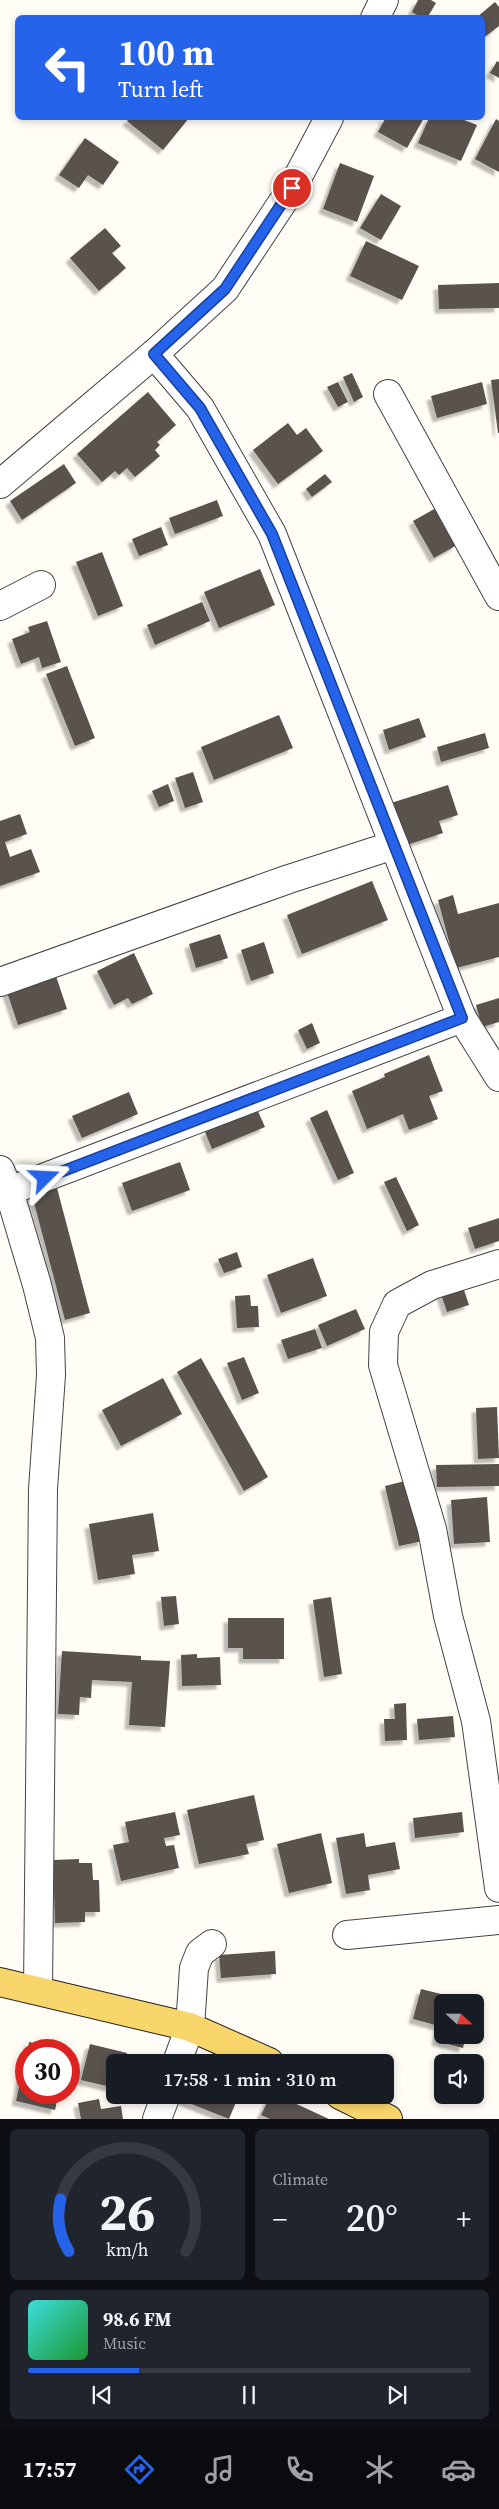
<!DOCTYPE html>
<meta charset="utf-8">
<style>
body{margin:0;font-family:"Source Serif 4",serif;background:#20242c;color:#f1f3f6;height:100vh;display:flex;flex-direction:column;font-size:19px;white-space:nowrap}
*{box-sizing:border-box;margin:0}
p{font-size:16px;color:#9ea1a6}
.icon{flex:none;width:28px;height:28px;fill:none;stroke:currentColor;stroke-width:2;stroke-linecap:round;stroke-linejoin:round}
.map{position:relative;height:2119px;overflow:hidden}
.drawer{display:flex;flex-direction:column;gap:10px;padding:10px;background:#0d0f14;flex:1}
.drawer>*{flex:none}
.guide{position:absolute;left:15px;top:15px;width:470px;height:105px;border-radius:8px;box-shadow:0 2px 8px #0003;background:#2563eb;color:#fff;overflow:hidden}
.needle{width:32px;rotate:112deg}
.buttons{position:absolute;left:434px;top:1994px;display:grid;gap:10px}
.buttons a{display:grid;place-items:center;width:50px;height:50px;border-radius:8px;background:#171b24;box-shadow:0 2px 8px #0003;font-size:25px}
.speed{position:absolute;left:15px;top:2039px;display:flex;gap:10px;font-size:25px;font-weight:700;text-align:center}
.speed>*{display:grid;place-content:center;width:65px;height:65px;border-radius:50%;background:#171b24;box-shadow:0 2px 8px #0003;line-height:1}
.speed .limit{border:8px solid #d22;background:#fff;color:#111}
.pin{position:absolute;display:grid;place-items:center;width:42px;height:42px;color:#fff;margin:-21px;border:2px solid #fff;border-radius:50%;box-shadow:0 1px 5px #0007}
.me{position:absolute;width:55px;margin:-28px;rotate:69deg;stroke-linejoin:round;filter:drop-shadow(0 0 4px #0008)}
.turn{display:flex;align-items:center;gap:18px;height:105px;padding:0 20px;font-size:22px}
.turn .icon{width:65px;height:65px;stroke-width:2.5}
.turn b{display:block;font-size:35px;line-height:42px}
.big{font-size:38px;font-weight:600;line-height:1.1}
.drawer .tile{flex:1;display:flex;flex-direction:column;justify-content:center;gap:8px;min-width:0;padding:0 18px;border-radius:8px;background:#20242c}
.drawer .dial{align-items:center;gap:0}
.dial svg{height:130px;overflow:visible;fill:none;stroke:#363941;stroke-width:7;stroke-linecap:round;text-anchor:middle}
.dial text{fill:#f1f3f6;stroke:none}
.song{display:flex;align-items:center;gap:15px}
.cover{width:60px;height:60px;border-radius:8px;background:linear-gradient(135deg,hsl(180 70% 55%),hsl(130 70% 35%))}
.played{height:5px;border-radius:2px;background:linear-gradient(90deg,#2563eb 25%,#363941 25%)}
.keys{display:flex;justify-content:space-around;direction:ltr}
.heat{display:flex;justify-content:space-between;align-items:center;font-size:28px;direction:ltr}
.drawer .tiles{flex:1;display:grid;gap:10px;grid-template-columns:1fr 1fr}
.tile:last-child{grid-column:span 2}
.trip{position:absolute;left:106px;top:2054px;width:288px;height:50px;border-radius:8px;background:#171b24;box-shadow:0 2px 8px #0003;font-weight:600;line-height:50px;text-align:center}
.tab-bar{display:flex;height:80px;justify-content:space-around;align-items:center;background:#090b0e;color:#9ea1a6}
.tab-bar .icon{width:35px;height:35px}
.tab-bar .on{color:#2563eb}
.tab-bar b{font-size:22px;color:#f1f3f6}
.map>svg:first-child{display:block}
</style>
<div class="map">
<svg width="499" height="2119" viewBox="0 0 499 2119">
<defs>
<filter id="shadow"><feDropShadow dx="-4.5" dy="4.5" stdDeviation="1" flood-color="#0004"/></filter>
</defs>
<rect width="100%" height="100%" fill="#fffdf5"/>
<g fill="#5a524d" filter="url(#shadow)">
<path d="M418 0H431L436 3 427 18H422L412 12Z"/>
<path d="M495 2 499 7V26L482 39V18H476Z"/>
<path d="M497 61 499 62V78L490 73Z"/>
<path d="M130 118H189L163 150 127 121Z"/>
<path d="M381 118H424L407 148 378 132 385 119Z"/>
<path d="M429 118H459L477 125 461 161 418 143Z"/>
<path d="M496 119 499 121V172L475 159Z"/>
<path d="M85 138 119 162 103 185 88 175 79 188 59 175Z"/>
<path d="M340 163 374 176 357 222 323 209Z"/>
<path d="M381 194 401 206 381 240 360 228Z"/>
<path d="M105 228 121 246 112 253 126 268 99 291 70 258Z"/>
<path d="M366 241 419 266 402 300 350 276Z"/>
<path d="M499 283V308L439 309 438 285Z"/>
<path d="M352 373 363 397 354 402 343 377Z"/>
<path d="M499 379V433H498L491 380Z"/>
<path d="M338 382 348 402 338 407 327 387Z"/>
<path d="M482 382 487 404 437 418 431 396Z"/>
<path d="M148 392 176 425 157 442 160 445 155 450 160 456 135 477 127 468 119 475 115 471 102 482 77 454Z"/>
<path d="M288 423 297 435 306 428 323 451 278 484 253 450Z"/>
<path d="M64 464 76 483 22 520 10 501Z"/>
<path d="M325 474 332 482 312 497 306 489Z"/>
<path d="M217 500 223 516 175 534 169 518Z"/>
<path d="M436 508 457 545 434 558 413 521Z"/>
<path d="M161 527 168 545 139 556 132 539Z"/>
<path d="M102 552 123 606 98 616 76 562Z"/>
<path d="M260 569 275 605 219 628 204 592Z"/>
<path d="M202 602 210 621 155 645 147 625Z"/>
<path d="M47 621 61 662 42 668 39 657 21 664 12 639 30 632 28 627Z"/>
<path d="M67 666 95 738 75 746 46 674Z"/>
<path d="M279 715 293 748 214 780 201 747Z"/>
<path d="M419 718 426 737 389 750 383 730Z"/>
<path d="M485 733 489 748 441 762 437 747Z"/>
<path d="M193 772 203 802 185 808 175 778Z"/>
<path d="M168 784 174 801 159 807 152 791Z"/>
<path d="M448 785 458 815 439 821 443 833 404 846 391 803Z"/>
<path d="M20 814 27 834 5 842 10 857 31 849 40 872 0 886V821Z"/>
<path d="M372 881 388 920 302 954 287 915Z"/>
<path d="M453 895 458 914 499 903V957L456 968 438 900Z"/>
<path d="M220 934 228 958 196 968 189 944Z"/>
<path d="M264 942 274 973 251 981 241 950Z"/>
<path d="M134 953 153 994 132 1004 128 998 114 1005 97 971Z"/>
<path d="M55 973 67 1009 18 1025 6 989Z"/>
<path d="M499 998V1022L482 1027 476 1005Z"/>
<path d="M312 1023 320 1043 307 1049 298 1030Z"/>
<path d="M429 1055 443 1091 429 1096 438 1119 409 1130 403 1114 367 1129 352 1091 385 1077 384 1074Z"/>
<path d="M129 1092 138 1114 82 1138 72 1116Z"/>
<path d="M257 1109 265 1127 212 1149 205 1132Z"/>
<path d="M327 1110 354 1173 338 1180 310 1118Z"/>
<path d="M180 1162 190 1190 132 1211 122 1183Z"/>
<path d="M396 1177 419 1225 407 1231 384 1182Z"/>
<path d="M57 1188 90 1313 65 1320 32 1195Z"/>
<path d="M499 1218V1241L475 1249 468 1228Z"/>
<path d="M237 1252 242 1267 224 1273 218 1259Z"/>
<path d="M313 1258 327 1296 281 1313 267 1275Z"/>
<path d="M461 1281 469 1305 447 1312 439 1288Z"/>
<path d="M250 1295 251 1306H258L259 1327 237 1328 235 1296Z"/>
<path d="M356 1309 365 1329 327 1346 318 1325Z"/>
<path d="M315 1329 322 1348 288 1359 281 1340Z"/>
<path d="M244 1357 259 1393 242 1400 227 1363Z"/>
<path d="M201 1358 268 1477 244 1491 177 1372Z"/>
<path d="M163 1378 182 1414 121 1446 102 1410Z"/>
<path d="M497 1407 499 1458 478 1459 476 1408Z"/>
<path d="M499 1464V1486L437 1487 436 1465Z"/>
<path d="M409 1480 423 1541 399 1546 385 1486Z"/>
<path d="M487 1497 490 1542 454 1544 451 1500Z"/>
<path d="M153 1513 159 1551 132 1555 135 1574 98 1580 89 1524Z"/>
<path d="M176 1596 179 1624 164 1626 161 1597Z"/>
<path d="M331 1597 342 1674 324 1677 313 1600Z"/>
<path d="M228 1618H284V1659H243V1648H228Z"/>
<path d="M62 1651 141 1656V1660L170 1661 165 1727 129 1725 132 1682 92 1680 91 1698 80 1697 79 1715 58 1714Z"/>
<path d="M197 1654V1658L220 1657 221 1685 182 1686 181 1655Z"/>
<path d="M406 1703 407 1740 385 1741 384 1719H395L394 1704Z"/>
<path d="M453 1716 455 1737 419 1740 417 1719Z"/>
<path d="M254 1795 264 1840 246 1844 249 1854 199 1864 187 1810Z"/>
<path d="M175 1812 180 1835 164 1838 166 1846 174 1845 179 1868 121 1881 113 1845 129 1842 125 1822Z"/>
<path d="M462 1812 464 1832 415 1838 413 1818Z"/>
<path d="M321 1833 332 1883 289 1893 277 1844Z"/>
<path d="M364 1833 366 1847 395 1842 400 1869 368 1875 370 1890 346 1894 336 1838Z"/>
<path d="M79 1859V1863H92L93 1880H99L100 1912H85V1922L55 1923 53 1860Z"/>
<path d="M275 1951 276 1974 221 1978 219 1955Z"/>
<path d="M421 1989 473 2002H442V2035H466L463 2048 436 2041 439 2026 413 2019Z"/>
<path d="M29 2042 60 2049V2050H28Z"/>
<path d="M90 2044 127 2053 125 2062H115V2088L81 2080Z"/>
<path d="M25 2059 26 2092H59L55 2110 16 2101Z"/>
<path d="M181 2095H239L229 2119 179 2099Z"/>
<path d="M271 2095H277L329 2119H270L261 2115Z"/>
<path d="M99 2099 101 2109 121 2106 123 2119H81L78 2103Z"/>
</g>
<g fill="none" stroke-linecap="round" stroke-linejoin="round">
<g stroke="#444" stroke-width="30">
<g id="minor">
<path d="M375 18 384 0"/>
<path d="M154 354 200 408 272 534 462 1018 499 1077"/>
<path d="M388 394 499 596"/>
<path d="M0 484 154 354 225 289 292 188 329 118"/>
<path d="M0 606 41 585"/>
<path d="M0 982 289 879 394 845"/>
<path d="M0 1170 9 1191 37 1285 50 1338 51 1375 43 1489 38 1990"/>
<path d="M9 1191 462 1018"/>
<path d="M499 1264 432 1285 397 1304 384 1332 383 1365 432 1529 448 1616 476 1721 499 1888"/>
<path d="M347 1935 499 1920"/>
<path d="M177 2062 190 2027 194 1968 200 1953 212 1944"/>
<path d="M157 2119 166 2095"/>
</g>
</g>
<g stroke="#222" stroke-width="30">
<g id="major">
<path d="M0 1982 190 2027 269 2062"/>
<path d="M340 2095 388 2119"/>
</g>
</g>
<use href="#minor" stroke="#fff" stroke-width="28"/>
<use href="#major" stroke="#f9d66b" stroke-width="28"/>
</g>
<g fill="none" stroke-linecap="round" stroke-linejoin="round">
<g stroke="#184099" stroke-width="12">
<path id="route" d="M45 1178 462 1018 272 534 200 408 154 354 225 289 292 188"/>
</g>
<use href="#route" stroke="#2563eb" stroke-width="9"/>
</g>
</svg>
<div class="buttons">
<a><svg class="needle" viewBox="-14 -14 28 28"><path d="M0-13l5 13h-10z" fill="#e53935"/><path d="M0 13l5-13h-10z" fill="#9ea1a6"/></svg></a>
<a><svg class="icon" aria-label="sound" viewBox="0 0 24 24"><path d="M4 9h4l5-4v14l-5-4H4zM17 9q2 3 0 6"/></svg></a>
</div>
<div class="speed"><div class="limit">30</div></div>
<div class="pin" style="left:292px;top:188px;background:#d93025"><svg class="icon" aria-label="arrive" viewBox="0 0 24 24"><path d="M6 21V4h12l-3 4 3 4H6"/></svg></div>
<svg class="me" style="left:45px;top:1178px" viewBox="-20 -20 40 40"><path d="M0-17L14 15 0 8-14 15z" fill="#2563eb" stroke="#fff" stroke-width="4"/></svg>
<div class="trip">17:58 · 1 min · 310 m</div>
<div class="guide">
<div class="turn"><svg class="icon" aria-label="left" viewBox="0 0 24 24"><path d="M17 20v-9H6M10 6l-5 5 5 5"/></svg><div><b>100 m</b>Turn left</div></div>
</div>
</div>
<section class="drawer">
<div class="tiles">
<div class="tile dial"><svg viewBox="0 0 100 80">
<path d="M14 69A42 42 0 1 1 86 69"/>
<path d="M14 69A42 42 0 0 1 9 37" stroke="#2563eb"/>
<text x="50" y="56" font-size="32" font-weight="700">26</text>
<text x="50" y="72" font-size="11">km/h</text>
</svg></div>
<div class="tile"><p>Climate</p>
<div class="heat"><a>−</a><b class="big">20°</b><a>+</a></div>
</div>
<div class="tile">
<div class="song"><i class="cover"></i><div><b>98.6 FM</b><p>Music</p></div></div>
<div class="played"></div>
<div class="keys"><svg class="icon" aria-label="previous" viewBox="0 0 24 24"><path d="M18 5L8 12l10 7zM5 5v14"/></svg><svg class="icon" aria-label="pause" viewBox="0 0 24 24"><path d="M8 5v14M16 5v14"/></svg><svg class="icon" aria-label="next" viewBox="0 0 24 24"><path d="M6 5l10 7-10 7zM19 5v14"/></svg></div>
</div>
</div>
</section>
<nav class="tab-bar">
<b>17:57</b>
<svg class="icon on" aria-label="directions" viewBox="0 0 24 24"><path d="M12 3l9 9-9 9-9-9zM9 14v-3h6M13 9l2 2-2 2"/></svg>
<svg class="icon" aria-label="music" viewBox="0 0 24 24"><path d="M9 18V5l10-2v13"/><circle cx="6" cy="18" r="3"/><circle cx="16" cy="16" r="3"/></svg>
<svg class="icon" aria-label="phone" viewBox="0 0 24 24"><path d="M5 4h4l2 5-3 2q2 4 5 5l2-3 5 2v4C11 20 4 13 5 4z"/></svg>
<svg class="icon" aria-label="climate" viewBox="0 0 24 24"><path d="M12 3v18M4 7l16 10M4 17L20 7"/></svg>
<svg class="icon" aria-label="car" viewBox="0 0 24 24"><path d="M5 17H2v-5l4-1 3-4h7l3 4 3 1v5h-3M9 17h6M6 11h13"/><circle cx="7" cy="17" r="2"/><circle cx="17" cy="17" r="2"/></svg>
</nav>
